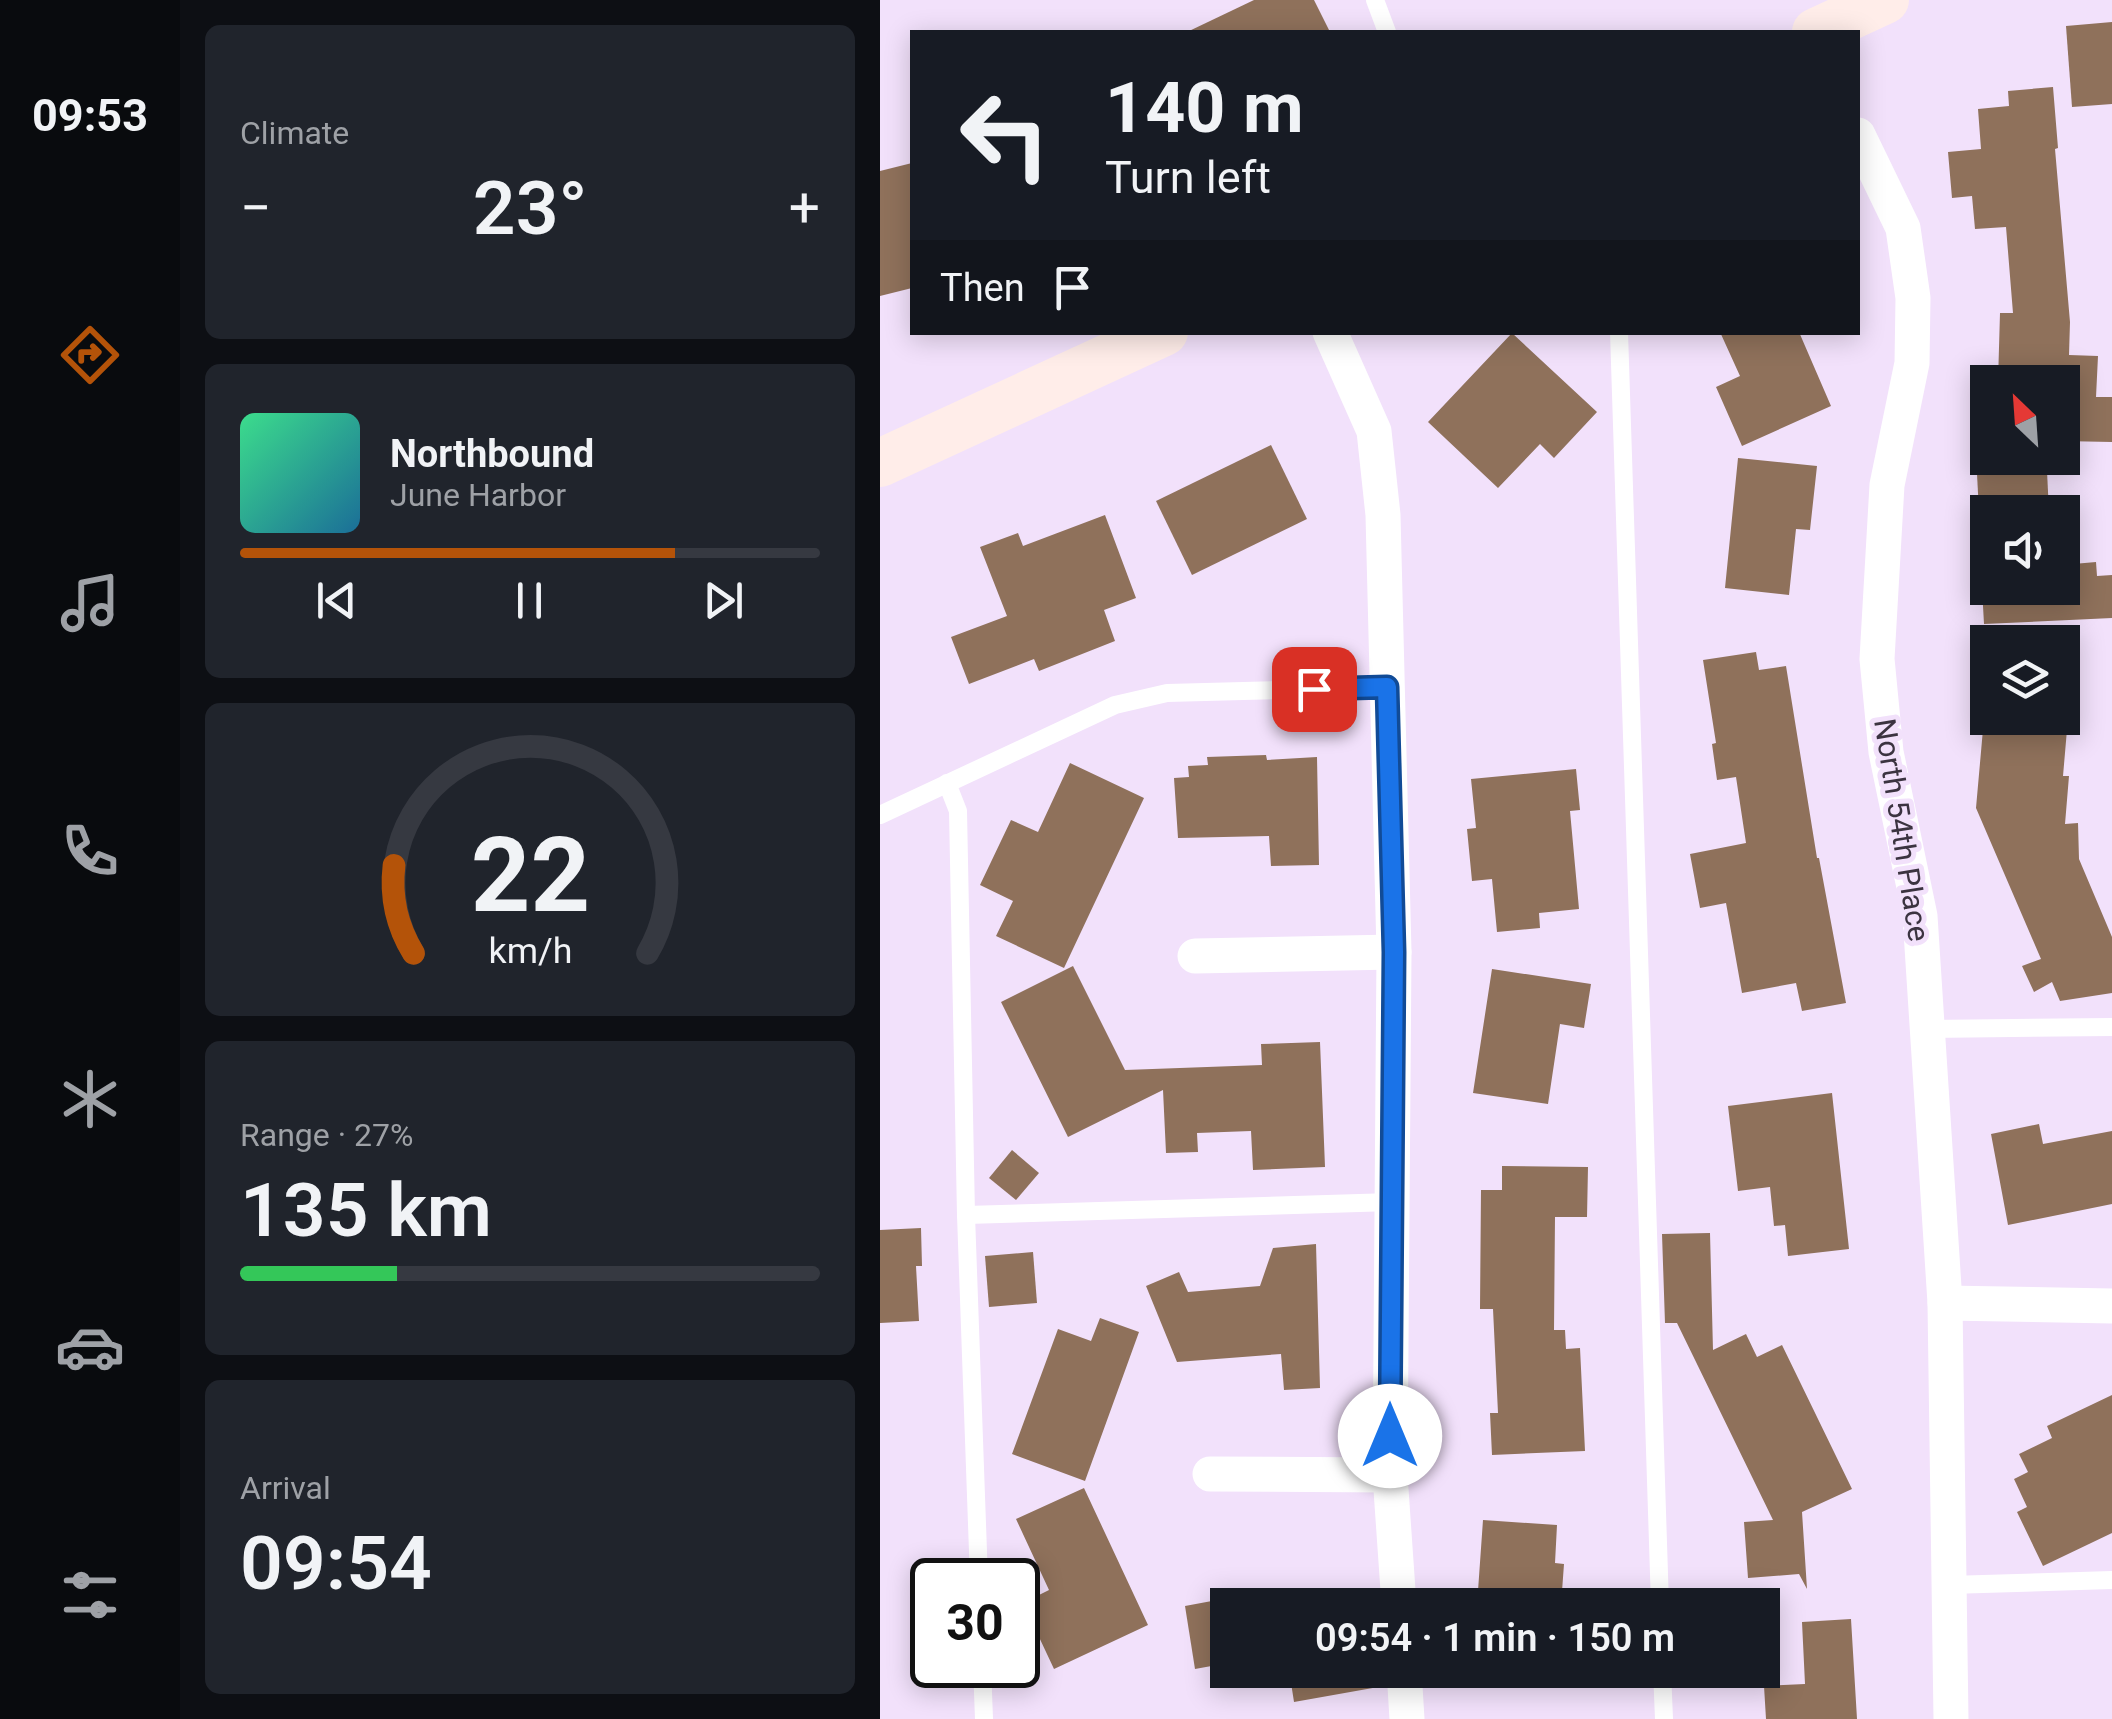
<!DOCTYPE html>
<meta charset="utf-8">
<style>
body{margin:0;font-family:Roboto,sans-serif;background:#20242c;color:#f1f3f6;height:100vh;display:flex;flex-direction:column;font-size:38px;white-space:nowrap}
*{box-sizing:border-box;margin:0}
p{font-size:32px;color:#9ea1a6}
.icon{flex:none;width:55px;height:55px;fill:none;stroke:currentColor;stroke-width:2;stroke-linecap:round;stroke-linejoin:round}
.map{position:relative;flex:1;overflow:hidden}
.drawer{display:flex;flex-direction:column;gap:25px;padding:25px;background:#0d0f14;width:700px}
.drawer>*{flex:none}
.hud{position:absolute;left:30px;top:30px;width:950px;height:305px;border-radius:0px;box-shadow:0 5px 25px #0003;background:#171b24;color:#f1f3f6;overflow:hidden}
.needle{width:65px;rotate:335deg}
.tools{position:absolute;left:1090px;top:365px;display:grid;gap:20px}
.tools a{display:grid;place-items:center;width:110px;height:110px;border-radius:0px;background:#171b24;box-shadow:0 5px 25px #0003;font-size:50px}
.speed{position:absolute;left:30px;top:1558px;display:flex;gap:20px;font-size:50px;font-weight:700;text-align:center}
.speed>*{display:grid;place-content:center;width:130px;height:130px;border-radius:50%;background:#171b24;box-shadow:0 5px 25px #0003;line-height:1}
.speed .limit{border:5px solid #111;border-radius:15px;background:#fff;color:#111}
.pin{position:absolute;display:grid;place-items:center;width:85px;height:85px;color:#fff;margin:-42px;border-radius:20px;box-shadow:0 5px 15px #0006}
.me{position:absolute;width:110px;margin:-55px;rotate:0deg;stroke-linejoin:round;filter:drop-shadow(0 0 8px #0008)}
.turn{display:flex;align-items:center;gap:35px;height:210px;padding:0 30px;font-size:45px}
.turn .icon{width:130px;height:130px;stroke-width:2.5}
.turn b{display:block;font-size:70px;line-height:85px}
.then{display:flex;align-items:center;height:95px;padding:0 30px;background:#0003;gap:20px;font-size:38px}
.big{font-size:75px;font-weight:600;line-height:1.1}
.drawer .tile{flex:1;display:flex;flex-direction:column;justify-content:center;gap:15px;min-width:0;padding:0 35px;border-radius:15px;background:#20242c}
.drawer .dial{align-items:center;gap:0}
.dial svg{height:260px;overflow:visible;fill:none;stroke:#363941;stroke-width:7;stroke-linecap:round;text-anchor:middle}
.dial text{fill:#f1f3f6;stroke:none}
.song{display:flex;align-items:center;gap:30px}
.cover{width:120px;height:120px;border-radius:15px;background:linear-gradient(135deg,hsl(150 70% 55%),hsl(200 70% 35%))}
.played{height:10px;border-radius:5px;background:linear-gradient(90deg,#b45309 75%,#363941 75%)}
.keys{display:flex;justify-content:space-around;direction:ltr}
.heat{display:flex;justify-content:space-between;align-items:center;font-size:55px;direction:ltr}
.charge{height:15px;border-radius:8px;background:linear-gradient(90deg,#34c759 27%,#363941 0)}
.trip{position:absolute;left:330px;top:1588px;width:570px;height:100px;border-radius:0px;background:#171b24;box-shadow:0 5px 25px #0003;font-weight:600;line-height:100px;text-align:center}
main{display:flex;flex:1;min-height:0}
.dock{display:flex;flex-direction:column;width:180px;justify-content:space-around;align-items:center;background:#090b0e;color:#9ea1a6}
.dock .icon{width:70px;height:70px}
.dock .current{color:#b45309}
.dock b{font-size:45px;color:#f1f3f6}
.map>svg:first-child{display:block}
</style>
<main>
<nav class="dock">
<b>09:53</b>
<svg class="icon current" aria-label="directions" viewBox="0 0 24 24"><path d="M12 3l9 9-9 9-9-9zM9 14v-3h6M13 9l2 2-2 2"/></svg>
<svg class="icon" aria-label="music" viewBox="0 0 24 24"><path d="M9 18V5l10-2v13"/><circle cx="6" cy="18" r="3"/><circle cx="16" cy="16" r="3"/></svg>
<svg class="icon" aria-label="phone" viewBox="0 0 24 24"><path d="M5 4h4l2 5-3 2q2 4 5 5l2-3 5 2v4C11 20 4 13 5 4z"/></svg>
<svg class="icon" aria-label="climate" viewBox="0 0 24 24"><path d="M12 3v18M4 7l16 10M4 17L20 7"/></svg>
<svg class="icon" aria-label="car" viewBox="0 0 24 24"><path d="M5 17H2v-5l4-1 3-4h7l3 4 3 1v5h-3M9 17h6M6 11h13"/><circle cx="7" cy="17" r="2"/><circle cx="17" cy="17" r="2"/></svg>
<svg class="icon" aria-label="filters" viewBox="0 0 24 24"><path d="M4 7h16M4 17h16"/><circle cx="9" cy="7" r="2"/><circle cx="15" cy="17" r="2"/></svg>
</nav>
<section class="drawer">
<div class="tile"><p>Climate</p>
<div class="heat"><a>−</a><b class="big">23°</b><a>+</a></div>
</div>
<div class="tile">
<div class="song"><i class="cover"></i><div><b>Northbound</b><p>June Harbor</p></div></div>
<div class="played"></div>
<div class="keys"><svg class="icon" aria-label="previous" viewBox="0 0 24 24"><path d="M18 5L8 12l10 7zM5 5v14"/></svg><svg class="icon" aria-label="pause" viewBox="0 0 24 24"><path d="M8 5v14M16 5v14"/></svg><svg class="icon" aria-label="next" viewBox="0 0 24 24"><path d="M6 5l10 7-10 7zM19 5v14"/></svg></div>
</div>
<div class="tile dial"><svg viewBox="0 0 100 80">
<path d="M14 69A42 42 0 1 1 86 69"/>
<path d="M14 69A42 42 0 0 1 8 42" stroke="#b45309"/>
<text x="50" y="56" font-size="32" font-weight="700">22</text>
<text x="50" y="72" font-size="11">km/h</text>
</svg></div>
<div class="tile"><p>Range · 27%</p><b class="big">135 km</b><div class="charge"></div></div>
<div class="tile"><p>Arrival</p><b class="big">09:54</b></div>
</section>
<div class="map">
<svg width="1232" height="1719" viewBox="0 0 1232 1719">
<rect width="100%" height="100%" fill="#f2e1fb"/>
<g fill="#8f715b">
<path d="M374 0H434L450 32H307Z"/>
<path d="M1232 22V104L1192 107 1186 26Z"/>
<path d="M1173 87 1178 148 1175 149 1190 322 1189 355 1218 356 1216 397H1232V442L1182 441V382H1118L1120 313H1133L1126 227 1095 229 1092 196 1072 198 1068 152 1101 149 1098 109 1129 106 1128 91Z"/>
<path d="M32 163V288L0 296V171Z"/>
<path d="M840 332H919L951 406 862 446 836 387 860 376Z"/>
<path d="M632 333 717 412 674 458 660 444 618 488 548 422Z"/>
<path d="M391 445 427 519 312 575 276 501Z"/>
<path d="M858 458 937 466 930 530 916 529 909 595 845 588Z"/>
<path d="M1167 471 1169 512H1099L1097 474Z"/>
<path d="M225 515 256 598 224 610 235 641 159 671 154 659 89 684 71 637 127 616 100 547 138 533 143 546Z"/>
<path d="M1216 562 1217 576 1232 575V618L1104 624 1102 588H1182V565Z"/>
<path d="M876 652 879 670 906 666 937 858H939L966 1003 922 1011 916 983 862 993 846 903 820 908 810 854 866 843 856 777 837 780 832 744 836 743 823 660Z"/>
<path d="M1104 718H1188L1183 776H1189L1185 824 1198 823 1199 859 1232 937V993L1180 1001 1172 982 1154 992 1142 966 1161 959 1096 808Z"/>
<path d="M386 755 387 760 437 757 439 865 391 866 389 836 298 838 294 778 309 777 308 766 328 765 327 757Z"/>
<path d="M190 763 264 798 184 968 116 936 133 901 100 885 131 820 158 832Z"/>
<path d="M696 769 700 810 690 811 699 909 659 913 660 928 617 932 612 879 592 881 587 829 596 828 591 779Z"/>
<path d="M193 966 245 1070 382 1065 381 1044 440 1042 445 1167 373 1170 371 1131 317 1133 318 1152 286 1153 283 1090 188 1137 121 1002Z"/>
<path d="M612 969 711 984 704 1028 680 1024 668 1104 593 1093Z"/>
<path d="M952 1093 969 1249 908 1256 905 1225 894 1226 890 1187 858 1191 848 1106Z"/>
<path d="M1159 1124 1163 1144 1232 1131V1204L1128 1225 1111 1134Z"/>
<path d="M132 1150 159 1173 136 1200 109 1178Z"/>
<path d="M622 1166 708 1167 707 1217H675L674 1330H685L686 1349 700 1348 705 1451 612 1455 610 1413H618L613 1309H600L601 1190H622Z"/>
<path d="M41 1228 42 1266H36L39 1321 0 1323V1230Z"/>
<path d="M830 1233 833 1350 866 1334 877 1357 902 1345 972 1489 922 1512 927 1589 919 1574 868 1578 864 1522 893 1520 797 1323H785L782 1234Z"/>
<path d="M436 1244 440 1388 404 1390 401 1354 297 1362 266 1286 299 1272 308 1292 380 1286 393 1248Z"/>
<path d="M153 1252 157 1303 109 1307 105 1256Z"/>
<path d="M220 1318 259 1332 205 1481 132 1454 178 1329 211 1341Z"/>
<path d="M1232 1395V1533L1163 1566 1137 1512 1147 1507 1134 1479 1148 1472 1139 1454 1172 1438 1167 1426Z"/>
<path d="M204 1488 268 1625 174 1669 143 1603 169 1590 136 1519Z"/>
<path d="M603 1520 677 1525 675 1563 684 1564 681 1605H597Z"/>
<path d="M348 1598V1663L315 1669 305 1606Z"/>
<path d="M971 1619 977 1719H886L884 1686 925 1684 922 1622Z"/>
<path d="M409 1670H503L504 1686 414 1702Z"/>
</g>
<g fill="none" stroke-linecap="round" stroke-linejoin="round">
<g stroke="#fff" stroke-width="18">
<path d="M495 0 507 32"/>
<path d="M739 332 780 1605"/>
<path d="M67 783 78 811 86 1215 99 1580"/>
<path d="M0 815 235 705 287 693 507 687"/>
<path d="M1047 1029 1232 1027"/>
<path d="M86 1215 512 1202"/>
<path d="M1069 1585 1232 1580"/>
<path d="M102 1665 104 1719"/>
<path d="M782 1670 784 1719"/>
</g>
<g stroke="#fff" stroke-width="35">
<path d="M978 135 1023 228 1033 298 1032 363 1007 485 997 659 1006 752 1040 916 1065 1303 1071 1719"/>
<path d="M450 332 494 431 503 515 514 952 510 1475 519 1605"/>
<path d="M315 956 514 952"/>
<path d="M1065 1303 1232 1306"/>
<path d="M330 1474 510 1475"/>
<path d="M524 1670 527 1719"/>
</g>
<g stroke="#ffede9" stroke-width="48">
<path d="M936 32 1005 0"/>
<path d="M0 463 284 332"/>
</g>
</g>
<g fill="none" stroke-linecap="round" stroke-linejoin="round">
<g stroke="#114b97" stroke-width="25">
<path id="route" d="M434 689 507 687 514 952 510 1436"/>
</g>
<use href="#route" stroke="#1a73e8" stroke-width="18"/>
</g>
<g text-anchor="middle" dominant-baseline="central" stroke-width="10" stroke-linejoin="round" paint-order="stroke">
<g font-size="30" fill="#3b3340" stroke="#f2e1fb">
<text transform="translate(1022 830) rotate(81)">North 54th Place</text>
</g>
</g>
</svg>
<div class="tools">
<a><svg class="needle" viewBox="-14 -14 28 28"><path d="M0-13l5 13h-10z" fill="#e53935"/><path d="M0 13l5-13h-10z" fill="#9ea1a6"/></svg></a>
<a><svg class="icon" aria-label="sound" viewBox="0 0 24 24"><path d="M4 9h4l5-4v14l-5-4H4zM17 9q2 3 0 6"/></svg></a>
<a><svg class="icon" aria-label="layers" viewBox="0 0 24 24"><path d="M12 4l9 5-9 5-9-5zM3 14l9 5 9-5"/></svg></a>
</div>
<div class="speed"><div class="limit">30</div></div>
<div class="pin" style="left:434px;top:689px;background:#d93025"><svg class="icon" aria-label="arrive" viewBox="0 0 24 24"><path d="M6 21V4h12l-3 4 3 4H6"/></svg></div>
<svg class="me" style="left:510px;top:1436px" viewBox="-20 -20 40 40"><circle r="19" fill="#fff"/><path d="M0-13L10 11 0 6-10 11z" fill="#1a73e8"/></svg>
<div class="trip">09:54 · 1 min · 150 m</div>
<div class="hud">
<div class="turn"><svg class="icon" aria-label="left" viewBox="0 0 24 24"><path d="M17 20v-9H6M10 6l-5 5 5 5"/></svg><div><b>140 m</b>Turn left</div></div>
<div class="then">Then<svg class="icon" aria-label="arrive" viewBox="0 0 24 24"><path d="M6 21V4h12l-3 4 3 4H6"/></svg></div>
</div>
</div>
</main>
